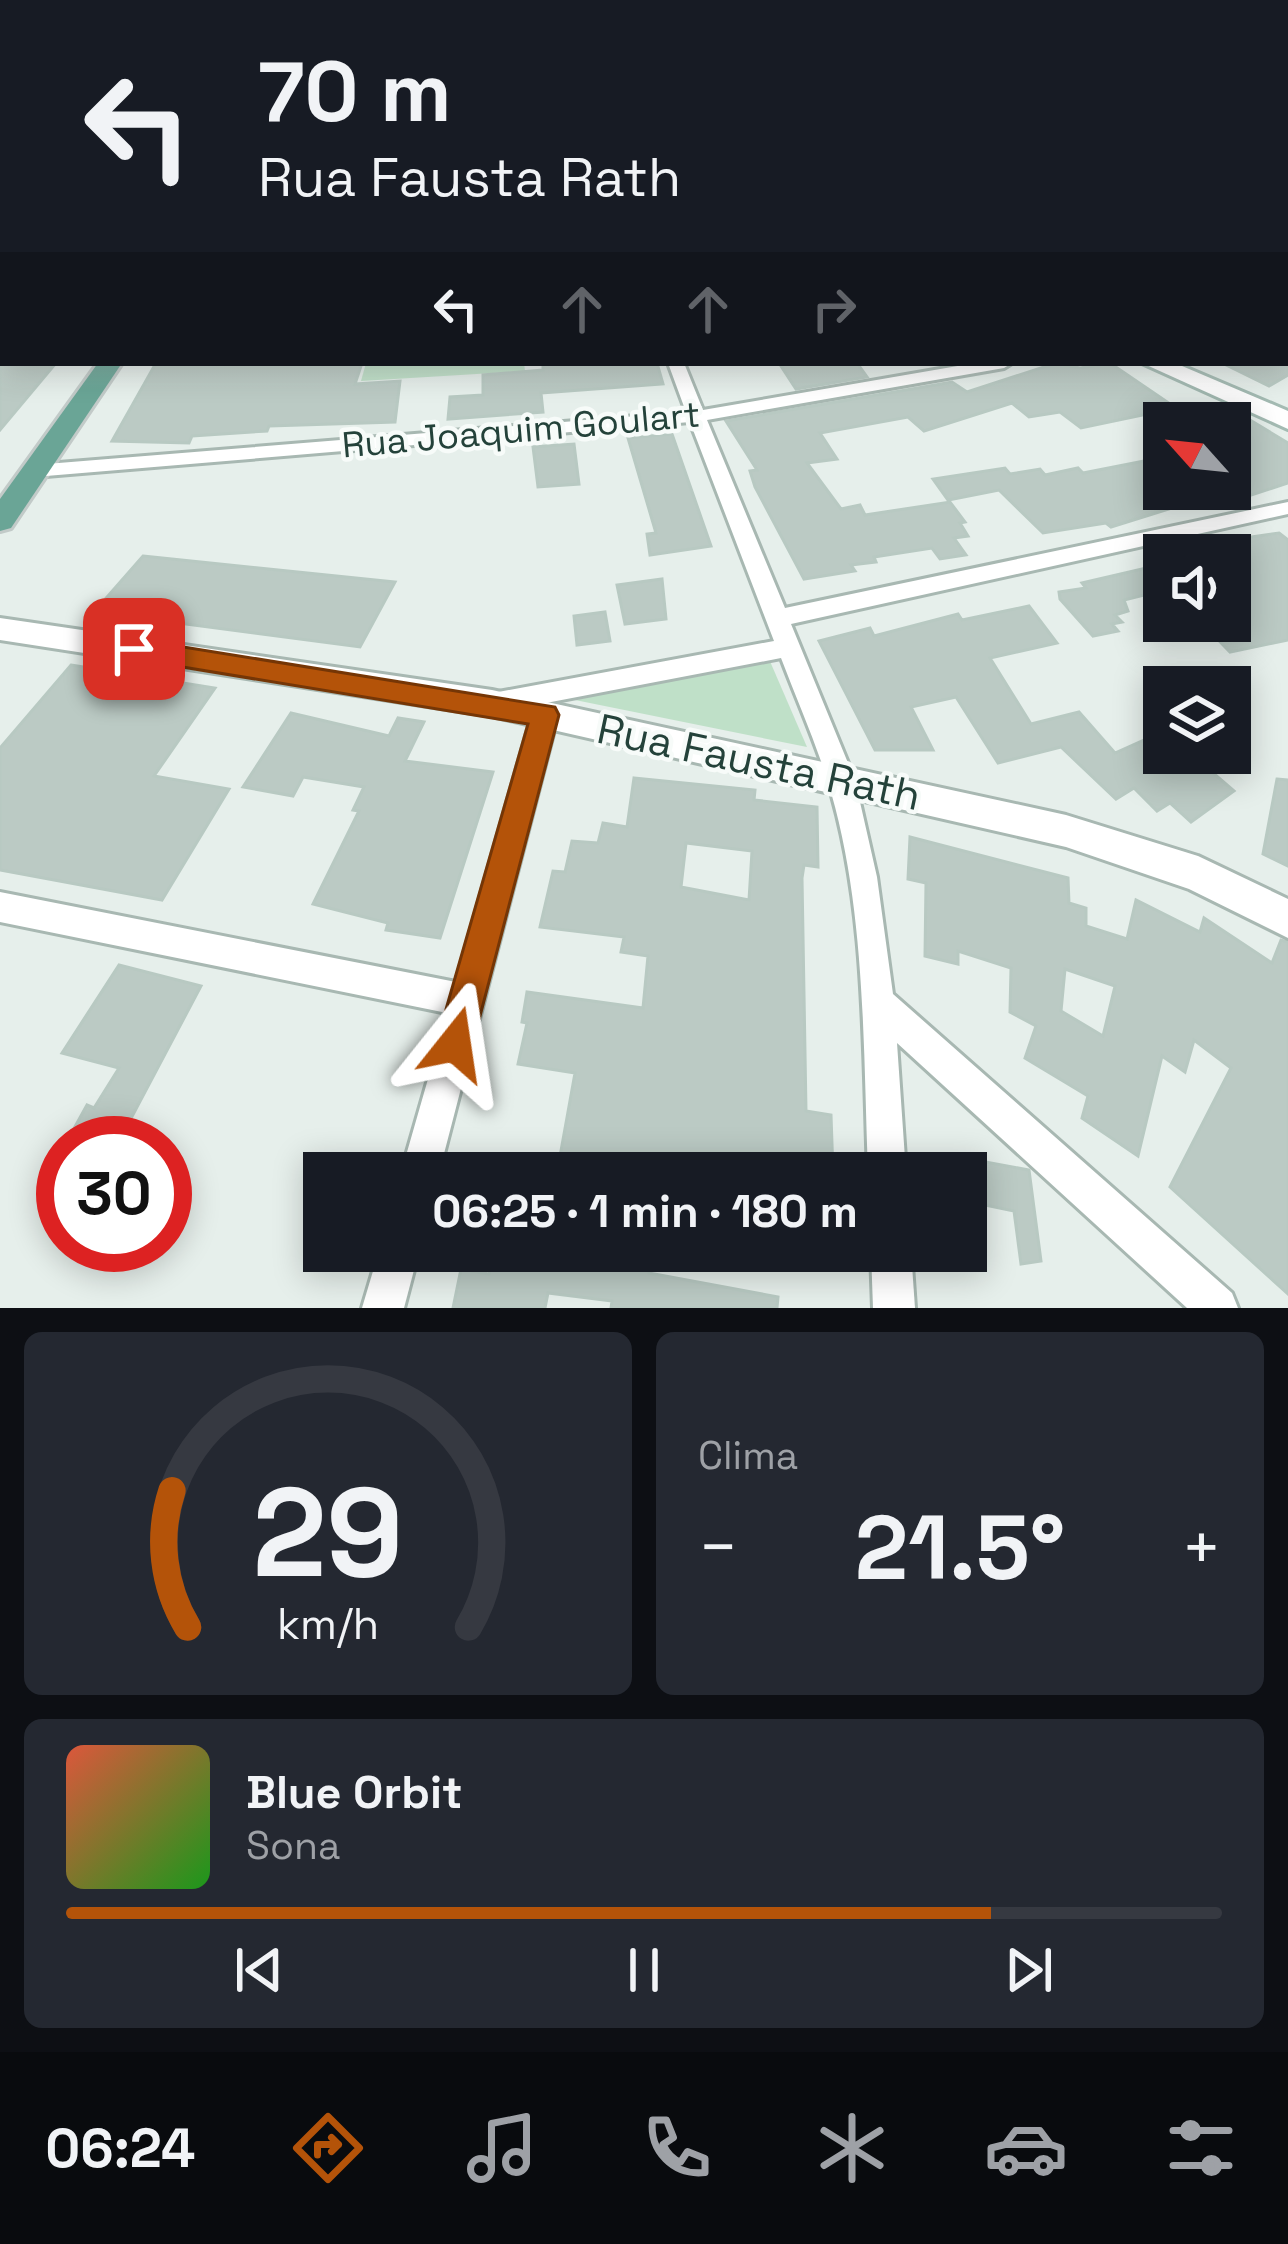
<!DOCTYPE html>
<html lang="pt">
<meta charset="utf-8">
<style>
body{margin:0;font-family:"Space Grotesk",sans-serif;background:#242831;color:#f1f3f6;height:100vh;display:flex;flex-direction:column;font-size:45px;white-space:nowrap}
*{box-sizing:border-box;margin:0}
p{font-size:39px;color:#9ea1a6}
.icon{flex:none;width:66px;height:66px;fill:none;stroke:currentColor;stroke-width:2;stroke-linecap:round;stroke-linejoin:round}
.map{position:relative;height:1308px;overflow:hidden}
.details{display:flex;flex-direction:column;gap:24px;padding:24px;background:#0d0f14;flex:1}
.details>*{flex:none}
.banner{position:absolute;left:0px;top:0px;width:1290px;height:366px;box-shadow:0 6px 30px #0003;background:#171b24;color:#f1f3f6;overflow:hidden}
.needle{width:78px;rotate:297deg}
.tools{position:absolute;left:1143px;top:402px;display:grid;gap:24px}
.tools a{display:grid;place-items:center;width:108px;height:108px;border-radius:0px;background:#171b24;box-shadow:0 6px 30px #0003;font-size:60px}
.speed{position:absolute;left:36px;top:1116px;display:flex;gap:24px;font-size:60px;font-weight:700;text-align:center}
.speed>*{display:grid;place-content:center;width:156px;height:156px;border-radius:50%;background:#171b24;box-shadow:0 6px 30px #0003;line-height:1}
.speed .limit{border:18px solid #d22;background:#fff;color:#111}
.pin{position:absolute;display:grid;place-items:center;width:102px;height:102px;color:#fff;margin:-51px;border-radius:24px;box-shadow:0 6px 18px #0006}
.me{position:absolute;width:132px;margin:-66px;rotate:15deg;stroke-linejoin:round;filter:drop-shadow(0 0 9px #0008)}
.turn{display:flex;align-items:center;gap:42px;height:252px;padding:0 60px;font-size:54px}
.turn .icon{width:156px;height:156px;stroke-width:2.5}
.turn b{display:block;font-size:84px;line-height:102px}
.lanes{display:flex;align-items:center;height:114px;padding:0 60px;background:#0003;justify-content:center;gap:60px;direction:ltr}
.lanes .off{opacity:.35}
.big{font-size:90px;font-weight:700;line-height:1.1}
.details .widget{flex:1;display:flex;flex-direction:column;justify-content:center;gap:18px;min-width:0;padding:0 42px;border-radius:18px;background:#242831}
.details .dial{align-items:center;gap:0}
.dial svg{height:312px;overflow:visible;fill:none;stroke:#363941;stroke-width:7;stroke-linecap:round;text-anchor:middle}
.dial text{fill:#f1f3f6;stroke:none}
.song{display:flex;align-items:center;gap:36px}
.cover{width:144px;height:144px;border-radius:18px;background:linear-gradient(135deg,hsl(10 70% 55%),hsl(120 70% 35%))}
.played{height:12px;border-radius:6px;background:linear-gradient(90deg,#b45309 80%,#363941 80%)}
.keys{display:flex;justify-content:space-around;direction:ltr}
.heat{display:flex;justify-content:space-between;align-items:center;font-size:66px;direction:ltr}
.details .tiles{flex:1;display:grid;gap:24px;grid-template-columns:1fr 1fr}
.widget:last-child{grid-column:span 2}
.trip{position:absolute;left:303px;top:1152px;width:684px;height:120px;border-radius:0px;background:#171b24;box-shadow:0 6px 30px #0003;font-weight:700;line-height:120px;text-align:center}
.tab-bar{display:flex;height:192px;justify-content:space-around;align-items:center;background:#090b0e;color:#9ea1a6}
.tab-bar .icon{width:84px;height:84px}
.tab-bar .selected{color:#b45309}
.tab-bar b{font-size:54px;color:#f1f3f6}
.map>svg:first-child{display:block}
</style>
<div class="map">
<svg width="1288" height="1308" viewBox="0 0 1288 1308">
<rect width="100%" height="100%" fill="#e6efeb"/>
<g fill="#bfe0c8">
<path d="M366 363H524L525 371 361 381Z"/>
<path d="M769 659 807 747 575 700Z"/>
</g>
<g fill="#bbcac4" stroke="#b8c9c2" stroke-width="3" fill-rule="evenodd">
<path d="M0 363H56L0 430Z"/>
<path d="M156 363H362L355 384 400 381 395 422 269 426 267 431 192 436 189 443 112 441Z"/>
<path d="M543 363H657L663 384 541 393 543 412 448 419 450 397 483 395V375L543 370Z"/>
<path d="M779 363H857L867 377 796 389Z"/>
<path d="M1056 363 1080 368 1110 363 1176 408 1081 428 1060 412 1029 417 1012 403 924 431 908 417 820 433 837 459 807 463 841 509 860 505 865 515 950 502 965 522 960 523 968 536 954 538 966 555 940 559 932 548 874 557 876 562 851 565 855 571 804 579 755 487 750 471 757 470 726 421 952 382 967 392Z"/>
<path d="M1222 363H1288V375L1269 386Z"/>
<path d="M1230 408 1288 443V483L1230 502Z"/>
<path d="M672 434 711 546 650 555 647 534 656 533 628 438Z"/>
<path d="M574 444 579 484 538 487 533 447Z"/>
<path d="M1164 457V489L1220 493 1111 527 1106 523 1043 533 999 490 948 500 933 479 1005 468 1010 474 1040 469 1045 475 1078 468 1083 473Z"/>
<path d="M1279 533 1288 540V640L1230 652 1200 621H1230V540Z"/>
<path d="M143 556 395 582 360 647 94 612Z"/>
<path d="M1164 564V590L1124 600 1128 611 1115 615 1122 622 1112 624 1118 631 1093 636 1060 599 1059 592 1086 588 1082 583Z"/>
<path d="M662 579 666 619 625 624 617 585Z"/>
<path d="M1029 606 1057 643 990 658 1031 724 1079 712 1115 753 1164 731V753H1190L1234 791 1191 822 1170 803 1157 811 1134 788 1116 799 1061 747 998 763 956 697 911 707 933 750H875L819 641 870 628 874 636 958 614 962 620Z"/>
<path d="M605 612 610 641 577 645 574 616Z"/>
<path d="M71 665 215 688 154 776 229 789 162 900 0 870V748Z"/>
<path d="M291 713 389 736 398 718 424 722 405 761 493 772 440 938 386 930 388 923 313 904 359 811 353 810 364 787 303 777 293 796 243 787Z"/>
<path d="M634 778 755 790 754 800 817 807 818 867 804 865 802 878 806 1111 831 1115 833 1173H557L575 1073 518 1064 527 1023 522 1022 527 992 643 1008 648 956 621 952 624 937 540 927 553 871 565 872 572 841 598 843 603 823 627 827ZM686 843 752 851 749 900 681 887Z"/>
<path d="M1277 779 1288 780V866L1263 854Z"/>
<path d="M910 837 1068 878 1069 903 1086 908V926L1127 939 1136 900 1200 932 1204 918 1272 963 1281 940 1288 942V1294L1170 1187 1231 1068 1194 1040 1185 1072 1162 1056 1138 1156 1082 1118 1088 1096 1025 1058 1036 1026 1010 1012 1011 968 958 951V964L925 956 926 883 908 879ZM1065 969 1115 986 1103 1036 1061 1011Z"/>
<path d="M119 965 201 986 118 1143H66L87 1105 94 1108 119 1068 62 1053Z"/>
<path d="M980 1161 1029 1170 1041 1261 1021 1264 1014 1211 985 1205Z"/>
<path d="M493 1251H637L635 1264 650 1266 649 1273 778 1297 777 1308H611L612 1301 548 1293 545 1308H453L461 1269 489 1274Z"/>
</g>
<g fill="none" stroke-linecap="round" stroke-linejoin="round">
<g stroke="#a8b8b2" stroke-width="6">
<g id="minor">
<path d="M0 207H3V211L0 212Z"/>
<rect x="1287" y="276" width="1" height="9"/>
<path d="M668 363H684L703 410 975 363H1012L1004 368 707 420 785 608 1288 502V514L791 624 855 780 877 877 893 994 1232 1293 1238 1308H1187L897 1043 906 1173H868C863 1044 866 903 827 779 814 738 796 698 781 658L493 713 484 710 480 703 484 696 493 693 774 641 690 422 34 477 24 471 34 465 686 412Z"/>
<path d="M545 705 554 708 558 715 439 1173H401L447 1013 0 922V892L456 982 532 715 536 708Z"/>
<path d="M379 1251H419L404 1308H362Z"/>
<path d="M871 1251H911L915 1308H873Z"/>
</g>
</g>
<g stroke="#a8b8b2" stroke-width="6">
<path id="tertiary" d="M0 618 492 690 1066 815 1198 856 1288 899V938L1189 889 1066 847 492 716 0 640Z"/>
</g>
<g stroke="#a4bbb3" stroke-width="6">
<path id="secondary" d="M1142 363H1175L1288 411V429Z"/>
</g>
<g stroke="#c2cac8" stroke-width="6">
<path id="primary" d="M98 363H122L11 528 0 531V499Z"/>
</g>
<use href="#minor" fill="#fff" fill-rule="evenodd"/>
<use href="#tertiary" fill="#fff" fill-rule="evenodd"/>
<use href="#secondary" fill="#fff" fill-rule="evenodd"/>
<use href="#primary" fill="#6aa596" fill-rule="evenodd"/>
</g>
<linearGradient id="sky" x2="0" y2="1"><stop stop-color="#84bce0"/><stop offset="0.53" stop-color="#f4f8f6"/><stop offset="1" stop-color="#f4f8f6" stop-opacity="0"/></linearGradient>
<rect width="1288" height="390" fill="url(#sky)"/>
<path fill="#b45309" stroke="#753606" stroke-width="3" d="M134 639 555 707 559 715 469 1058 455 1063 442 1058 436 1044 528 724 134 659 121 649Z"/>
<g text-anchor="middle" dominant-baseline="central" stroke-width="9" stroke-linejoin="round" paint-order="stroke">
<g font-size="36" fill="#24423a" stroke="#f7fbf9">
<text transform="translate(521 430) rotate(-5)">Rua Joaquim Goulart</text>
</g>
<g font-size="42" fill="#24423a" stroke="#f7fbf9">
<text transform="translate(759 762) rotate(12)">Rua Fausta Rath</text>
</g>
</g>
</svg>
<div class="tools">
<a><svg class="needle" viewBox="-14 -14 28 28"><path d="M0-13l5 13h-10z" fill="#e53935"/><path d="M0 13l5-13h-10z" fill="#9ea1a6"/></svg></a>
<a><svg class="icon" aria-label="sound" viewBox="0 0 24 24"><path d="M4 9h4l5-4v14l-5-4H4zM17 9q2 3 0 6"/></svg></a>
<a><svg class="icon" aria-label="layers" viewBox="0 0 24 24"><path d="M12 4l9 5-9 5-9-5zM3 14l9 5 9-5"/></svg></a>
</div>
<div class="speed"><div class="limit">30</div></div>
<div class="pin" style="left:134px;top:649px;background:#d93025"><svg class="icon" aria-label="arrive" viewBox="0 0 24 24"><path d="M6 21V4h12l-3 4 3 4H6"/></svg></div>
<svg class="me" style="left:455px;top:1044px" viewBox="-20 -20 40 40"><path d="M0-17L14 15 0 8-14 15z" fill="#b45309" stroke="#fff" stroke-width="4"/></svg>
<div class="trip">06:25 · 1 min · 180 m</div>
<div class="banner">
<div class="turn"><svg class="icon" aria-label="left" viewBox="0 0 24 24"><path d="M17 20v-9H6M10 6l-5 5 5 5"/></svg><div><b>70 m</b>Rua Fausta Rath</div></div>
<div class="lanes"><svg class="icon" aria-label="left" viewBox="0 0 24 24"><path d="M17 20v-9H6M10 6l-5 5 5 5"/></svg><svg class="icon off" aria-label="ahead" viewBox="0 0 24 24"><path d="M12 20V5M6 11l6-6 6 6"/></svg><svg class="icon off" aria-label="ahead" viewBox="0 0 24 24"><path d="M12 20V5M6 11l6-6 6 6"/></svg><svg class="icon off" aria-label="right" viewBox="0 0 24 24"><path d="M7 20v-9h11M14 6l5 5-5 5"/></svg></div>
</div>
</div>
<section class="details">
<div class="tiles">
<div class="widget dial"><svg viewBox="0 0 100 80">
<path d="M14 69A42 42 0 1 1 86 69"/>
<path d="M14 69A42 42 0 0 1 10 34" stroke="#b45309"/>
<text x="50" y="56" font-size="32" font-weight="700">29</text>
<text x="50" y="72" font-size="11">km/h</text>
</svg></div>
<div class="widget"><p>Clima</p>
<div class="heat"><a>−</a><b class="big">21.5°</b><a>+</a></div>
</div>
<div class="widget">
<div class="song"><i class="cover"></i><div><b>Blue Orbit</b><p>Sona</p></div></div>
<div class="played"></div>
<div class="keys"><svg class="icon" aria-label="previous" viewBox="0 0 24 24"><path d="M18 5L8 12l10 7zM5 5v14"/></svg><svg class="icon" aria-label="pause" viewBox="0 0 24 24"><path d="M8 5v14M16 5v14"/></svg><svg class="icon" aria-label="next" viewBox="0 0 24 24"><path d="M6 5l10 7-10 7zM19 5v14"/></svg></div>
</div>
</div>
</section>
<nav class="tab-bar">
<b>06:24</b>
<svg class="icon selected" aria-label="directions" viewBox="0 0 24 24"><path d="M12 3l9 9-9 9-9-9zM9 14v-3h6M13 9l2 2-2 2"/></svg>
<svg class="icon" aria-label="music" viewBox="0 0 24 24"><path d="M9 18V5l10-2v13"/><circle cx="6" cy="18" r="3"/><circle cx="16" cy="16" r="3"/></svg>
<svg class="icon" aria-label="phone" viewBox="0 0 24 24"><path d="M5 4h4l2 5-3 2q2 4 5 5l2-3 5 2v4C11 20 4 13 5 4z"/></svg>
<svg class="icon" aria-label="climate" viewBox="0 0 24 24"><path d="M12 3v18M4 7l16 10M4 17L20 7"/></svg>
<svg class="icon" aria-label="car" viewBox="0 0 24 24"><path d="M5 17H2v-5l4-1 3-4h7l3 4 3 1v5h-3M9 17h6M6 11h13"/><circle cx="7" cy="17" r="2"/><circle cx="17" cy="17" r="2"/></svg>
<svg class="icon" aria-label="filters" viewBox="0 0 24 24"><path d="M4 7h16M4 17h16"/><circle cx="9" cy="7" r="2"/><circle cx="15" cy="17" r="2"/></svg>
</nav>
